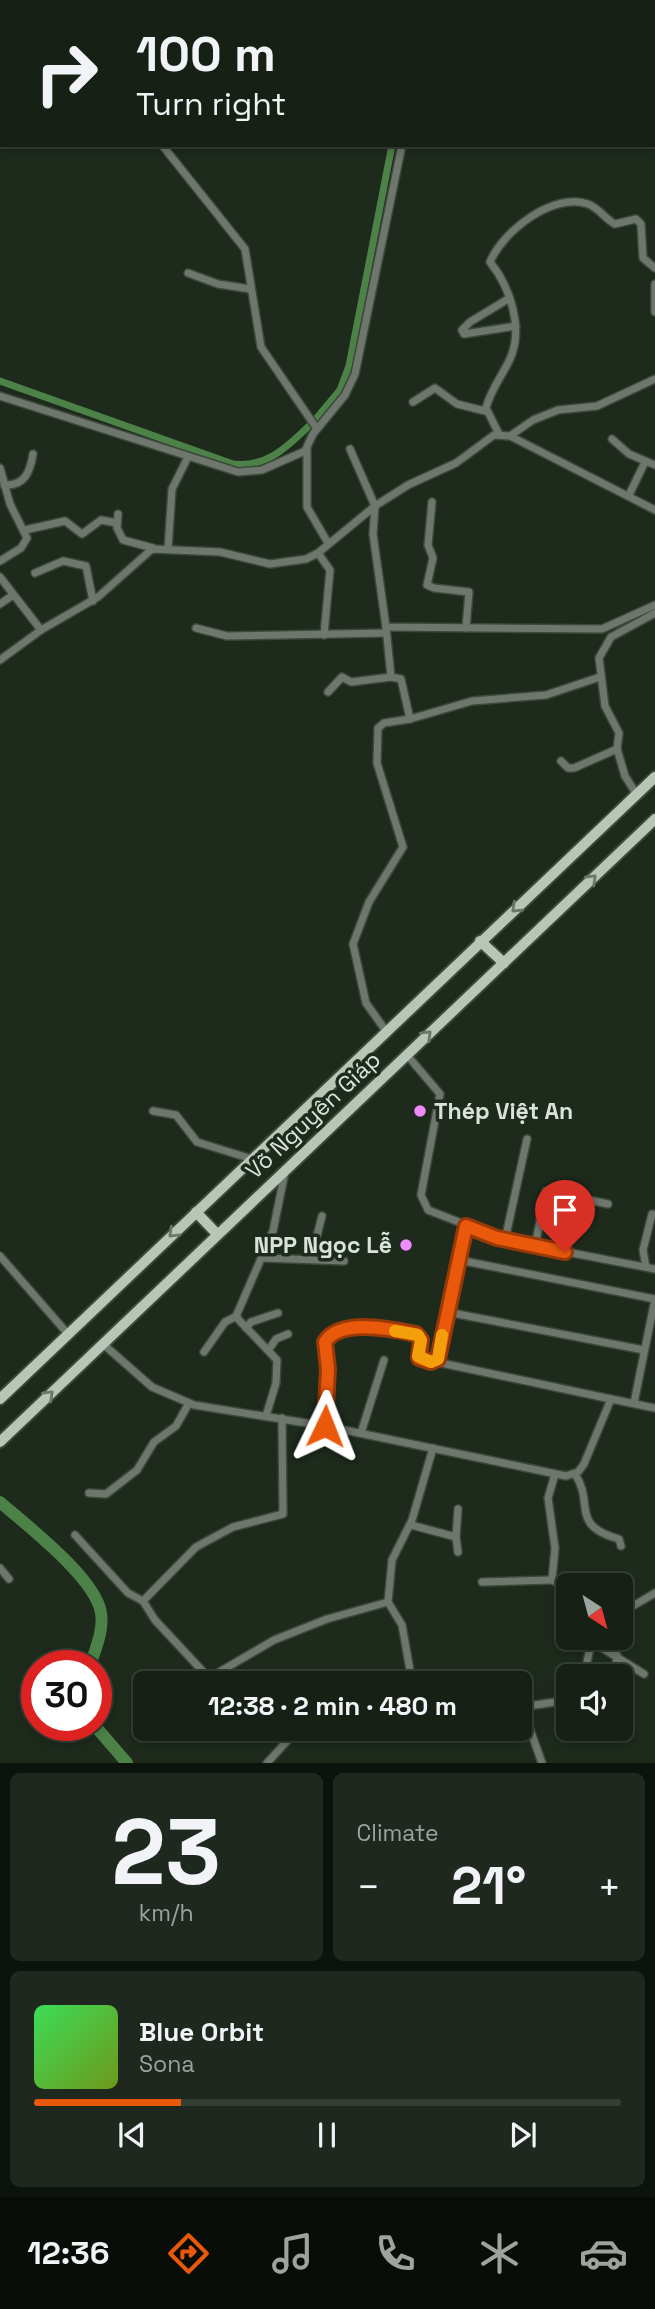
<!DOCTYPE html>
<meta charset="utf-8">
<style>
body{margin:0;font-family:"Space Grotesk",sans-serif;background:#1f281e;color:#f1f3f6;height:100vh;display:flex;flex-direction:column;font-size:26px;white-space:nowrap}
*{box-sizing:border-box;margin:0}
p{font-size:23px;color:#9ea3a0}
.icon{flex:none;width:38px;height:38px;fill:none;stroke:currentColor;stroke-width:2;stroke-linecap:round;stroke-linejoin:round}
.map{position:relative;height:1763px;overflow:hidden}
.side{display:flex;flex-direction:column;gap:10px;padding:10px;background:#0c120c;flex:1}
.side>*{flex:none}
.hud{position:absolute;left:0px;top:0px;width:656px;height:147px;box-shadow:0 4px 10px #0003,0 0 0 2px #353e34;background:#162015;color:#f1f3f6;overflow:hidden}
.needle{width:46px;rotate:144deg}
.controls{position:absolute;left:556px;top:1573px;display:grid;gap:14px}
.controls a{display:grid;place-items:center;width:77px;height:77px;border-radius:10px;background:#162015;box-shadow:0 4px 10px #0003,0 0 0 2px #353e34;font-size:35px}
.speed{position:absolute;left:21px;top:1650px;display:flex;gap:14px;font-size:35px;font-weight:700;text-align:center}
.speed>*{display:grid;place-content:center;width:91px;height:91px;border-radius:50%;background:#162015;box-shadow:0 4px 10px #0003,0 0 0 2px #353e34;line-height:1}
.speed .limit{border:10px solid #d22;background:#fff;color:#111}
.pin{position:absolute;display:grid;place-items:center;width:60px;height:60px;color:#fff;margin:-72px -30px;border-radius:50% 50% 50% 0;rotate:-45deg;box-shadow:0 0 7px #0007}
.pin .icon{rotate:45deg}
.me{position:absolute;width:77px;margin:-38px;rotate:2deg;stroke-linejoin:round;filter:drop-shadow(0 0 5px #0008)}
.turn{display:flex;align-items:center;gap:24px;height:147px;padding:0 21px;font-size:32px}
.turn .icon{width:91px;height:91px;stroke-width:2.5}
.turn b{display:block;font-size:49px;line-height:60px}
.big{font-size:52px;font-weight:700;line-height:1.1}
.side .widget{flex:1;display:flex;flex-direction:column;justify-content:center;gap:10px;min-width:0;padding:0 24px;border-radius:10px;background:#1f281e}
.side .dial{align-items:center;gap:0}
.dial b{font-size:91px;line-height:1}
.song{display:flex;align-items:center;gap:21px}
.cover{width:84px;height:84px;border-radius:10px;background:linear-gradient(135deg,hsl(130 70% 55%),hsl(80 70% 35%))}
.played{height:7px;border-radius:4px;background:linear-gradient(90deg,#ea580c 25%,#353e34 25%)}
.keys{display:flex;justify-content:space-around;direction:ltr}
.heat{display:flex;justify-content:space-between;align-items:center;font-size:38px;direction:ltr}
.side .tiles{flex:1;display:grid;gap:10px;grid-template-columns:1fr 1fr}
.widget:last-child{grid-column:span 2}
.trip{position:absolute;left:133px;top:1671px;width:399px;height:70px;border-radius:10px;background:#162015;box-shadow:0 4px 10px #0003,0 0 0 2px #353e34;font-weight:700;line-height:70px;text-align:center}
.menu{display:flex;height:112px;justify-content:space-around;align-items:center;background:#090d08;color:#9ea3a0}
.menu .icon{width:49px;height:49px}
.menu .on{color:#ea580c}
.menu b{font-size:32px;color:#f1f3f6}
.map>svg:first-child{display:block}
</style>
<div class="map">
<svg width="655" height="1763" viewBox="0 0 655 1763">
<rect width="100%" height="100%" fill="#1d2a1c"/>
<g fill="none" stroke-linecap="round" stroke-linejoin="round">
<g stroke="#4c8248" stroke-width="7">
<path d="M537 0 540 2"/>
<path d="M467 2 468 0"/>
<path d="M654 66H655"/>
<path d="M0 381 233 464C267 468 287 447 310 425"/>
<path d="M315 420 340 390 349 366 392 145"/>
</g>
<g stroke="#4c8248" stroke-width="12">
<path d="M0 1502C26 1525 96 1578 101 1613 104 1630 95 1650 90 1666"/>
<path d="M95 1726 127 1763"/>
</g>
<g stroke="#3b483a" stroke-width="10">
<g id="minor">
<path d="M110 0 111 2"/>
<path d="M420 0 421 2"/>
<path d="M456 0V2"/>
<path d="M162 145 245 249 261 347 317 429"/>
<path d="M188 273 218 284 250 289"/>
<path d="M655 284V312"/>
<path d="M508 299 470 322 462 330 464 334 516 326"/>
<path d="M0 396 238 472 262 470 305 451 313 434 345 395 355 374 402 145"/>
<path d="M413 402 435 388 457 404 485 411"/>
<path d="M499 434 486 408C491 389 502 376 510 359 524 328 510 287 490 262 503 231 553 192 588 204 599 208 605 219 615 224L636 219 641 224 643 258 655 268"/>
<path d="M510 436 533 420 558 410 597 406 655 379"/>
<path d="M612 439 629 454 655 465"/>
<path d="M350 449 375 506 373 534 386 627 602 629 655 605"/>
<path d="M307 450V507L328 543"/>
<path d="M0 468 10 504 27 538 21 548 0 561"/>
<path d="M4 485C25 486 30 472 33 454"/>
<path d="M629 495 645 462"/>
<path d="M432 502 428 545 433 558 427 585 434 588 469 592 466 628"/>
<path d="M118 514 117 528 123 540 153 548"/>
<path d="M25 530 65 521 82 534 101 520 117 523"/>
<path d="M168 549 172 489 188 457"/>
<path d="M318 553 330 570 324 635"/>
<path d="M35 573 63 561 86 566 93 601"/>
<path d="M0 577 41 630"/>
<path d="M0 604 13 595"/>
<path d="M386 627 391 677 401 679 410 719 472 701 546 695 600 677"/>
<path d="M196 628 227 636 386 633"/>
<path d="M0 660 41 630 98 597 152 549 220 552 270 564 306 559 318 553 375 506 408 485 456 463 494 435 510 436 655 510"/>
<path d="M328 692 342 677 351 682 391 677"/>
<path d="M561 761 568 768H574L617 749"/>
<path d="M637 795 625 776 617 749 619 733 605 706 599 658 611 637 655 613"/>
<path d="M386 1031 366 1003 353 944 369 902 403 847 377 763 378 728 384 723 410 719"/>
<path d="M407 1055 440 1094 421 1195 428 1210 505 1240 655 1269"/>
<path d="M153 1111 176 1115 197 1142 252 1159"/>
<path d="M466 1226 438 1352 441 1363 611 1399"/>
<path d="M505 1240 527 1139"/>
<path d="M535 1246 546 1191 608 1204"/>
<path d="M0 1256 68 1334"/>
<path d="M263 1258 344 1261"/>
<path d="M311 1259 322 1216"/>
<path d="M459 1260 655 1299 634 1403"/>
<path d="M646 1267 643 1250 652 1214"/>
<path d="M447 1312 644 1350"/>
<path d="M246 1328 251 1322 278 1313"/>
<path d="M103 1344 152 1387 194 1405 325 1426 566 1476 578 1472 584 1464 611 1399 655 1408"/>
<path d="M269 1349 276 1339 288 1334"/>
<path d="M204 1352 225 1322 237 1316"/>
<path d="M266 1416 276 1383 277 1360 237 1318V1314L273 1231 285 1172"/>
<path d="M282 1418 283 1514 233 1527 196 1547 143 1601 155 1620 209 1678 274 1640 327 1619 388 1602 392 1560 412 1520 433 1448"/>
<path d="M325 1426 328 1369 325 1342C340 1318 393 1330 416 1334L421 1340 419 1358 431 1362 438 1359"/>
<path d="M361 1433 384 1360"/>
<path d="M555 1474 548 1498 555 1548 552 1580 569 1590"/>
<path d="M575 1474C595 1504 569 1525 619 1539L621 1546"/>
<path d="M89 1493 106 1494 137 1470 154 1442 176 1426 189 1403"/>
<path d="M411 1525 456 1537 458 1552"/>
<path d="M75 1535 128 1593 143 1601"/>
<path d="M456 1537 458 1509"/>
<path d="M0 1568 9 1579"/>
<path d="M482 1582 552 1580"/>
<path d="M388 1602 402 1625 411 1676 400 1684"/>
<path d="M621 1613 655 1593"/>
<path d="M591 1641 644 1674"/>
<path d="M584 1676 592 1639"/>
<path d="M615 1676 617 1655"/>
<path d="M432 1729 436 1733 450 1729"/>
<path d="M267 1763 298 1729"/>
<path d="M542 1763 523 1710 528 1706 569 1700"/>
</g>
</g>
<g stroke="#3b483a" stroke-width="14">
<g id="primary">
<path d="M480 941 504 963"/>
<path d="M196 1212 217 1234"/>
<path d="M0 1399 655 777"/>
<path d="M0 1442 655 819"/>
</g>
</g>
<use href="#minor" stroke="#6f766e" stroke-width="7"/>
<use href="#primary" stroke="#b8c6b7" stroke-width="10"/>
</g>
<defs><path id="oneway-chevron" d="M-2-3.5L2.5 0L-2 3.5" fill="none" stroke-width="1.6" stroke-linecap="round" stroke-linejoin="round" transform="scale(1.75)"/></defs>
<g stroke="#6a786a">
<use href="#oneway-chevron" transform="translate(592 879) rotate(-44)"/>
<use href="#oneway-chevron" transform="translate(516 908) rotate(137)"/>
<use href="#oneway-chevron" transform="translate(427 1035) rotate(-44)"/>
<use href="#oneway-chevron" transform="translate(173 1233) rotate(136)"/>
<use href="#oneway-chevron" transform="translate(49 1395) rotate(-44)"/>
</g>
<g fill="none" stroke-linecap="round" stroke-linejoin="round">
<g stroke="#983908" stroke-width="18">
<path id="route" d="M325 1426 328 1369 325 1342C340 1318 393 1329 416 1334L421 1340 419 1358 431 1362 438 1359 466 1226 497 1238 565 1252"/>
</g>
<use href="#route" stroke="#ea580c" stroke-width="12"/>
<path stroke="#f59e0b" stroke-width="12" d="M395 1331 418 1335 421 1340 418 1356 431 1362 438 1359 442 1335"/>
</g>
<g fill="#ed8cfa" stroke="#1d2a1c" stroke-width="2.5">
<circle cx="420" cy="1111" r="7"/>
<circle cx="406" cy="1245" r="7"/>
</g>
<g text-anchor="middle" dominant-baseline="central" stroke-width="7" stroke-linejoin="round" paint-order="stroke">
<g font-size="23" font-weight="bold" fill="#dae3d9" stroke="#1d2a1c" text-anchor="start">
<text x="434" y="1111">Thép Việt An</text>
<text x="392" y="1245" text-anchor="end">NPP Ngọc Lễ</text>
</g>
<g font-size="23" fill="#dae3d9" stroke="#1d2a1c">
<text transform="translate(313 1115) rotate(-43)">Võ Nguyên Giáp</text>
</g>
</g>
</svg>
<div class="controls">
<a><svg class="needle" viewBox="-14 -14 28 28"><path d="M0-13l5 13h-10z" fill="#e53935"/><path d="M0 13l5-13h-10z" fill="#9ea3a0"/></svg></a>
<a><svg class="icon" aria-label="sound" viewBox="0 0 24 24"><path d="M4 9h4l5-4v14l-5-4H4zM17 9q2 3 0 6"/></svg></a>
</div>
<div class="speed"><div class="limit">30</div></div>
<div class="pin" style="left:565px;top:1252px;background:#d93025"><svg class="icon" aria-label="arrive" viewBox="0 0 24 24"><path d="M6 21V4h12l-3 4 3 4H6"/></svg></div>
<svg class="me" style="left:325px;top:1426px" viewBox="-20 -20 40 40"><path d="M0-17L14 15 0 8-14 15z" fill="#ea580c" stroke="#fff" stroke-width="4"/></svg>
<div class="trip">12:38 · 2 min · 480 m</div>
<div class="hud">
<div class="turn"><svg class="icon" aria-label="right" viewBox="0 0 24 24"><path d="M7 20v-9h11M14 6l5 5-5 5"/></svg><div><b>100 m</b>Turn right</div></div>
</div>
</div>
<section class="side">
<div class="tiles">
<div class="widget dial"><b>23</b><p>km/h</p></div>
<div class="widget"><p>Climate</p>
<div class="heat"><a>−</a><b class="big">21°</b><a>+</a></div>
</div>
<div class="widget">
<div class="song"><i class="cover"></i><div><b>Blue Orbit</b><p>Sona</p></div></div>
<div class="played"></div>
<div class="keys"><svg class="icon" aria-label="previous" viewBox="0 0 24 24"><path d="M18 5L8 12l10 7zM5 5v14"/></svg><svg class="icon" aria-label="pause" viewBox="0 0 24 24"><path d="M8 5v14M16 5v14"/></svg><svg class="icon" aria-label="next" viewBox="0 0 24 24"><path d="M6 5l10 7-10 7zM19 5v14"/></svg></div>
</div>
</div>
</section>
<nav class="menu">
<b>12:36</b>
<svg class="icon on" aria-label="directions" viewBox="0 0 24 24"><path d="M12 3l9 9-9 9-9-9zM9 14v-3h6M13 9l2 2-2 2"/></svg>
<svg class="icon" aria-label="music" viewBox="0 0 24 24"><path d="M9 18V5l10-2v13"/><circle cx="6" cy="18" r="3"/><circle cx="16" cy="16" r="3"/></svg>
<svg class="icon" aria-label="phone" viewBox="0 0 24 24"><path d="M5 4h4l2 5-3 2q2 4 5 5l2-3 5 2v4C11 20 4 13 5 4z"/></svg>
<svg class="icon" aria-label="climate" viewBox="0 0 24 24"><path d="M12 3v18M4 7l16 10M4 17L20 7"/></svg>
<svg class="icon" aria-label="car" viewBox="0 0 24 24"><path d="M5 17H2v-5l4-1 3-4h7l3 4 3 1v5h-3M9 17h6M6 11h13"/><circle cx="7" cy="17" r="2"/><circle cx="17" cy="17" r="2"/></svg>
</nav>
